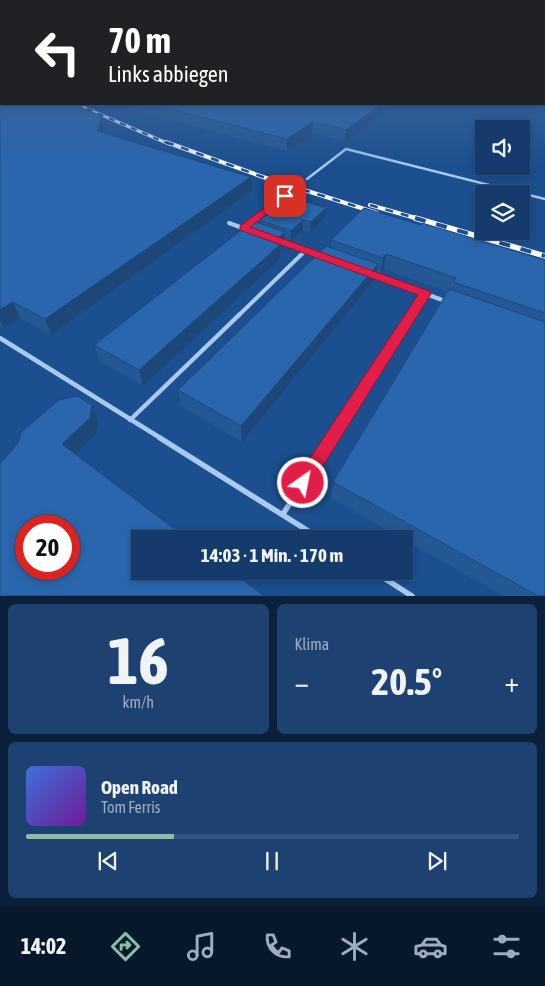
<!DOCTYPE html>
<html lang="de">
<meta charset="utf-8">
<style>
body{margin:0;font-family:"Asap Condensed",sans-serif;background:#1d4271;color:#f1f3f6;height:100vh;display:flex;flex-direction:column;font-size:19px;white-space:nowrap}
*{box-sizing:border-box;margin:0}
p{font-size:16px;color:#9dadc1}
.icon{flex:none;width:28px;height:28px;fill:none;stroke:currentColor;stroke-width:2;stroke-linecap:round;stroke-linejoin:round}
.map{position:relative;height:596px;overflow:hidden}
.details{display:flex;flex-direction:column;gap:8px;padding:8px;background:#0b203b;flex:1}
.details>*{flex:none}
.banner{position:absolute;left:0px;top:0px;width:545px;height:105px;box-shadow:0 2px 8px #0003,0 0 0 1px #33557e;background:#202124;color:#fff;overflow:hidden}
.controls{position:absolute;left:475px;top:120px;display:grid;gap:10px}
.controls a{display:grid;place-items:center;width:55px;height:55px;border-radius:0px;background:#143b6b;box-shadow:0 2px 8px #0003,0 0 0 1px #33557e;font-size:25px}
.speed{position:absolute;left:15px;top:515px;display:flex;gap:10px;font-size:25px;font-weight:700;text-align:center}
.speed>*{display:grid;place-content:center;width:65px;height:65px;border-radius:50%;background:#143b6b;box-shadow:0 2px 8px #0003,0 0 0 1px #33557e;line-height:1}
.speed .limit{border:8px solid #d22;background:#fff;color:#111}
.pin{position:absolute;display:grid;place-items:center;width:42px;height:42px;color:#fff;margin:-21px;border-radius:10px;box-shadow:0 2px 8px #0006}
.me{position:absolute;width:55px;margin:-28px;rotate:33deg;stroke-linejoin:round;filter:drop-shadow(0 0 4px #0008)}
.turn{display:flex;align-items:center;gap:18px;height:105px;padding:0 25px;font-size:22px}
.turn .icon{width:65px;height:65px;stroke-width:2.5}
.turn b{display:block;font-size:35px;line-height:42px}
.big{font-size:38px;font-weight:700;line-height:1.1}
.details .tile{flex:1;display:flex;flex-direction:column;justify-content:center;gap:8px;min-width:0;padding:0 18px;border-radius:8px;background:#1d4271}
.details .dial{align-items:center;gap:0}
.dial b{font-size:65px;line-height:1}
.song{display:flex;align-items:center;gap:15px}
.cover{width:60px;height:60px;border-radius:8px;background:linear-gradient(135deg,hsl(220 70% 55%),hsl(280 70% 35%))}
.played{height:5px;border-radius:2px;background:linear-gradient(90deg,#8abfa5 30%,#33557e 30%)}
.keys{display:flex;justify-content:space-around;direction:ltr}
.heat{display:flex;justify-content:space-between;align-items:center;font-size:28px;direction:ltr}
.details .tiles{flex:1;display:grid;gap:8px;grid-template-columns:1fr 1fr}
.tile:last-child{grid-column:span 2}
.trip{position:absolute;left:131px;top:530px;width:282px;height:50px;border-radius:0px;background:#143b6b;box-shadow:0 2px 8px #0003,0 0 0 1px #33557e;font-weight:700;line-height:50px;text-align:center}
.tabs{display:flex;height:80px;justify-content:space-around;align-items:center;background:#08182b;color:#9dadc1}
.tabs .icon{width:35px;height:35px}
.tabs .selected{color:#8abfa5}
.tabs b{font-size:22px;color:#f1f3f6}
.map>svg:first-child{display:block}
</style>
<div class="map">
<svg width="545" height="596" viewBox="0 0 545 596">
<rect width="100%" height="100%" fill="#1b4f8f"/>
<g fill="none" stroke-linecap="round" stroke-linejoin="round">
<g stroke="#a9c9ee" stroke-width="2.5">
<path d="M307 179 346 149 545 199"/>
<path d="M254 219 265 211"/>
</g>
<g stroke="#a9c9ee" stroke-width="4">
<path d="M229 223 248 230"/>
<path d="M243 228 256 218"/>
<path d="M280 241 321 256"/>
<path d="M372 274 445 301"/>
<path d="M238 316 306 250"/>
<path d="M411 316 425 294"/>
</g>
<g stroke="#a9c9ee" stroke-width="4.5">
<path d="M0 338 162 439"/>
<path d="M130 420 239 315"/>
<path d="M331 439 412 315"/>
</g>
<g stroke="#a9c9ee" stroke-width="5.5">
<path d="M160 438 321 539"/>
<path d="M283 514 332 438"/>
<path d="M373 571 412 596"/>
</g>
<g stroke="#fff" stroke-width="3">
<path id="rail-far2" d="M76 104 169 144"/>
</g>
<g stroke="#fff" stroke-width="4">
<g id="rail-far1">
<path d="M166 142 263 177 377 213"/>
<path d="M370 205 419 219"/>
</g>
</g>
<g stroke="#fff" stroke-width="5.5">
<path id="rail" d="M415 218 545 256"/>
</g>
<use href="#rail-far2" stroke="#1b4f8f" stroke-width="2" stroke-dasharray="6" stroke-linecap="butt"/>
<use href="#rail-far1" stroke="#1b4f8f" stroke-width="2.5" stroke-dasharray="8" stroke-linecap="butt"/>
<use href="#rail" stroke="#1b4f8f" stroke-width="4" stroke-dasharray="11" stroke-linecap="butt"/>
</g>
<g fill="#245895">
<path d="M0 83 73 105 102 116 104 128 103 133 252 191 51 335 20 318 4 328 0 326Z"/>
<path d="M129 104H395L345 141 312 133 287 151 130 109Z"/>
<path d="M262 213 325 218 310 232 303 230 290 241 284 239V247L280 250V259L143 386 99 361 94 345 260 224V220L262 218Z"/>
<path d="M331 240 545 260V596H504L405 540V539H403L331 498 333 482 448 292 384 269 380 273 377 272 375 279 242 442 181 406 178 390 331 248Z"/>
</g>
<g fill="#1d4779">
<path d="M382 104H395L345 141 346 130Z"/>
<path d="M102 116 104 128 100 143 97 131Z"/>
<path d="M313 122 312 133 287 151V139Z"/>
<path d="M251 177 252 191 51 335 45 319Z"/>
<path d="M326 208 325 218 310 232 311 222Z"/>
<path d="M303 220V230L290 241 291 231Z"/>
<path d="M285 232 284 247 280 250V259L143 386 139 370Z"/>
<path d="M386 254 384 269 380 273 383 258Z"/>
<path d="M378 264 375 279 242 442 241 426Z"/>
<path d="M13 302 20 318 4 328 0 321V310Z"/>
<path d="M92 405 98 421 96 434 69 460 62 444Z"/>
</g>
<g fill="#2a66ad" stroke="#1d4779" fill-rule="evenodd">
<path d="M0 83H1V104H71L102 116 97 131 251 177 45 319 13 302 0 310Z"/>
<path d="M150 104H382L346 130 313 122 287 139Z"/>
<path d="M284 195 326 208 311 222 303 220 291 231 260 220 267 215 262 213Z"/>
<path d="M364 208 421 225 422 223 545 260V313L453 282 456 278 386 254 383 258 331 240Z"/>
<path d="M253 221 285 232 273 242 281 244 139 370 94 345Z"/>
<path d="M326 246 378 264 241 426 178 390Z"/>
<path d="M449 289 545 322V596H538L333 482Z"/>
<path d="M77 396 92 405 90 418 62 444 188 539H140V571H231L264 596H0V462L5 458 18 443 21 432 59 400ZM26 526H69V569H26Z"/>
</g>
<linearGradient id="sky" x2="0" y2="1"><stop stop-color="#0f2b4f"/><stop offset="0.5" stop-color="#39639b"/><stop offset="1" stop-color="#39639b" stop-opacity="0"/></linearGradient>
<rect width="545" height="167" fill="url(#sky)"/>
<path fill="#e11d48" stroke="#92132f" d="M285 193 288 194V198L250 227 429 291 431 294 309 488 303 490 297 488 295 483 297 478 418 295 240 230V226Z"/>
</svg>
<div class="controls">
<a><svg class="icon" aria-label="sound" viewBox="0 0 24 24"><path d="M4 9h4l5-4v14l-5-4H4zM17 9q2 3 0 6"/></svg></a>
<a><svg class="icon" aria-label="layers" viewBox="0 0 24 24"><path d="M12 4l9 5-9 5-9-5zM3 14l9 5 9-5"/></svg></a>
</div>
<div class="speed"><div class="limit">20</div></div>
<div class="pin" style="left:285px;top:196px;background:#d93025"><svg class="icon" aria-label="arrive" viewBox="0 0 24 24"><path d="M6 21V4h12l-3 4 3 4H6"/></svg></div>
<svg class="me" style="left:303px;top:483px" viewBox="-20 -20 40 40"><circle r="17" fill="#e11d48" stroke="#fff" stroke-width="3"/><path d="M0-11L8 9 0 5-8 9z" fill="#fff"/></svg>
<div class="trip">14:03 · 1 Min. · 170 m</div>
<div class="banner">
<div class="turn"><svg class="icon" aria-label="left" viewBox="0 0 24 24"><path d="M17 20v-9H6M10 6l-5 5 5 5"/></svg><div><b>70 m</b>Links abbiegen</div></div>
</div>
</div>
<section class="details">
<div class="tiles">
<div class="tile dial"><b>16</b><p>km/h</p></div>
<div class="tile"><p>Klima</p>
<div class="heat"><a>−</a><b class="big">20.5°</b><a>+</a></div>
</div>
<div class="tile">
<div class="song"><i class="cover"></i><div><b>Open Road</b><p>Tom Ferris</p></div></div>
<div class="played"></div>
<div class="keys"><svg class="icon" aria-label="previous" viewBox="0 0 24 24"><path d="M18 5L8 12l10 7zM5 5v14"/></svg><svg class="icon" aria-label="pause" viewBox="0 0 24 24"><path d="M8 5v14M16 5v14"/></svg><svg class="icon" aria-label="next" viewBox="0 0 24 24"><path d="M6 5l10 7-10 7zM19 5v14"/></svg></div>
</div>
</div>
</section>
<nav class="tabs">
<b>14:02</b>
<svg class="icon selected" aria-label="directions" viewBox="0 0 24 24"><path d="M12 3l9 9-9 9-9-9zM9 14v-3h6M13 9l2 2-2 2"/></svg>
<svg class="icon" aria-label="music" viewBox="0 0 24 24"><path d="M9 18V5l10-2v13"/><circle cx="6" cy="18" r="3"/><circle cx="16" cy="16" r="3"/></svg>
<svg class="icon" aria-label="phone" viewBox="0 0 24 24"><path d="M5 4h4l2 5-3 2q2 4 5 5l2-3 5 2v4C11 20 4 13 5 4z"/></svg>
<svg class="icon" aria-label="climate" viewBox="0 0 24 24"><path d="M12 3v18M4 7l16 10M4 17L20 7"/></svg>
<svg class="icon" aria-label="car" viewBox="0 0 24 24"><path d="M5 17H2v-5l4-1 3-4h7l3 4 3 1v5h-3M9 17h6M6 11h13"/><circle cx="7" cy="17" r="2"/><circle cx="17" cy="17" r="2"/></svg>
<svg class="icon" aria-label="filters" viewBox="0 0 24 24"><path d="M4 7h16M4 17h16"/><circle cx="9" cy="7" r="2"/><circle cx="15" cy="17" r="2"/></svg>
</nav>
